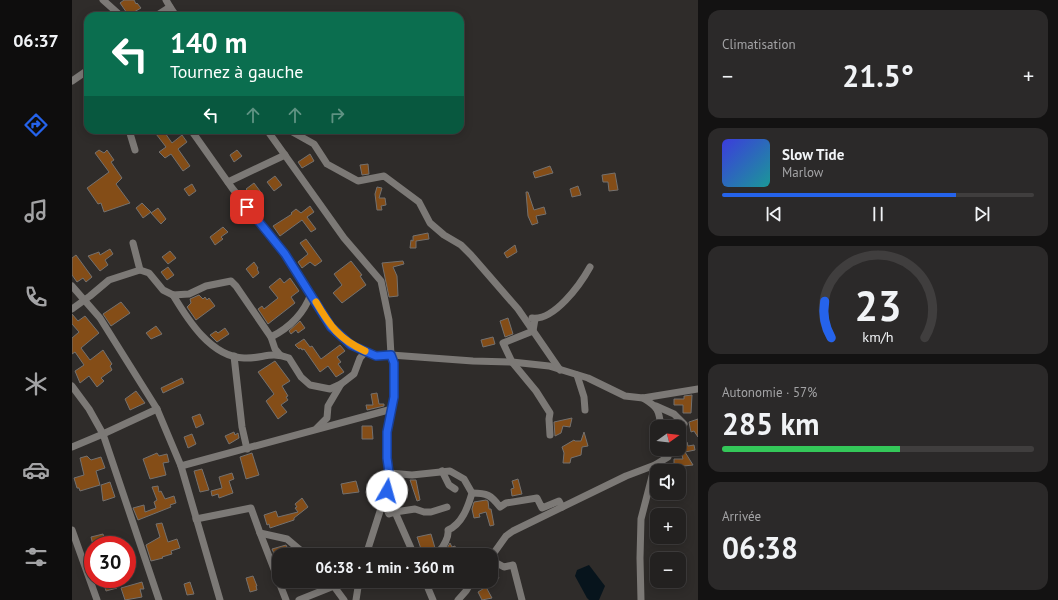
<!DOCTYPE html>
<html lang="fr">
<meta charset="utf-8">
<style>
body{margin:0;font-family:"PT Sans",sans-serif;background:#2b2929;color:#f1f3f6;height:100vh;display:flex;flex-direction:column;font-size:15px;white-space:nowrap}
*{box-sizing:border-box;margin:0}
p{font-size:13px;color:#a3a3a5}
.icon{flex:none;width:22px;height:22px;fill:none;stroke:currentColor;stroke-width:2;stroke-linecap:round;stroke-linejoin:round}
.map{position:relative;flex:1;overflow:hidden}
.side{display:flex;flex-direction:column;gap:10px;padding:10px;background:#131212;width:360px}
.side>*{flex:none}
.guide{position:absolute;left:12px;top:12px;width:380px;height:122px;border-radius:12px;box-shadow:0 2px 10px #0003,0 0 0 1px #403e3e;background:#0b6e4f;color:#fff;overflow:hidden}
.needle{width:26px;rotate:75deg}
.fabs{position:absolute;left:578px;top:420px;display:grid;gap:8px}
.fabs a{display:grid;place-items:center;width:36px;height:36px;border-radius:8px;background:#232120;box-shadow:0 2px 10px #0003,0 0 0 1px #403e3e;font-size:20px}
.speed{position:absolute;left:12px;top:536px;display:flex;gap:8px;font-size:20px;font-weight:700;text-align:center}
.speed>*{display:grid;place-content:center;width:52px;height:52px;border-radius:50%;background:#232120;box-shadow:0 2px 10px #0003,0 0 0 1px #403e3e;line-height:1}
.speed .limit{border:6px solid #d22;background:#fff;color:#111}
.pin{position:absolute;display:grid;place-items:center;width:34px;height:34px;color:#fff;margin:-17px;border-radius:8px;box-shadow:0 2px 6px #0006}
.me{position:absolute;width:44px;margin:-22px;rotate:7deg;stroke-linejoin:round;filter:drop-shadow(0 0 3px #0008)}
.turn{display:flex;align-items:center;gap:14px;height:84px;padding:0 20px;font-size:18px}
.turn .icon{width:52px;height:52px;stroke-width:2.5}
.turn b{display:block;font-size:28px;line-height:34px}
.lanes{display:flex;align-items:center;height:38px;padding:0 20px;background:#0003;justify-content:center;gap:20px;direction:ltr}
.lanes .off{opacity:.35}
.big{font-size:30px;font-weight:700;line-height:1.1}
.side .widget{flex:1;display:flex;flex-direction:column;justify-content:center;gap:6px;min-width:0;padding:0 14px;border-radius:12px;background:#2b2929}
.side .dial{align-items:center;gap:0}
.dial svg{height:104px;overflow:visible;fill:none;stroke:#403e3e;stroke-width:7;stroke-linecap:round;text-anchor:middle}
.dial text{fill:#f1f3f6;stroke:none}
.song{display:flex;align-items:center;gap:12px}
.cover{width:48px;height:48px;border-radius:6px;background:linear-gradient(135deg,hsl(240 70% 55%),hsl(180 70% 35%))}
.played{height:4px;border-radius:2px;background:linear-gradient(90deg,#2563eb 75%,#403e3e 75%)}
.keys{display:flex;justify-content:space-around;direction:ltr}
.heat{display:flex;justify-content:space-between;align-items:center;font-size:22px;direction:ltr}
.charge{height:6px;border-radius:3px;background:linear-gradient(90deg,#34c759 57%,#403e3e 0)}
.trip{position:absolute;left:200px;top:548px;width:226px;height:40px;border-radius:12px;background:#232120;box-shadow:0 2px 10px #0003,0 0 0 1px #403e3e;font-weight:700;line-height:40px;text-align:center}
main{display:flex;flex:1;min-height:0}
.tab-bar{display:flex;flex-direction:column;width:72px;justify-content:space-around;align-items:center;background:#0e0d0d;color:#a3a3a5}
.tab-bar .icon{width:28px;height:28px}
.tab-bar .current{color:#2563eb}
.tab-bar b{font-size:18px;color:#f1f3f6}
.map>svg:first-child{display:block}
</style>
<main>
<nav class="tab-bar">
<b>06:37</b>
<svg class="icon current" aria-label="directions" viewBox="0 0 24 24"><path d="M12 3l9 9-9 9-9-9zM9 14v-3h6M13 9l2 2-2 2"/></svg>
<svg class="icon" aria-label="music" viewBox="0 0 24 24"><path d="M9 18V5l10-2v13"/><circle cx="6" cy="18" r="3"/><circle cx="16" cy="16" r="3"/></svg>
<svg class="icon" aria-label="phone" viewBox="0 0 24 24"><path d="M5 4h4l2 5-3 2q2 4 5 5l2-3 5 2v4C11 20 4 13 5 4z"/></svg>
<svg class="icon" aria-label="climate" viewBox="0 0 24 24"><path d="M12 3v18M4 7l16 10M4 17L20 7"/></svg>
<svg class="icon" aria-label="car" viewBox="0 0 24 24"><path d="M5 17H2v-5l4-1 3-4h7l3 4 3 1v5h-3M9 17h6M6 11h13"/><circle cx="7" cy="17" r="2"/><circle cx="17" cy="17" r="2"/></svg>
<svg class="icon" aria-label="filters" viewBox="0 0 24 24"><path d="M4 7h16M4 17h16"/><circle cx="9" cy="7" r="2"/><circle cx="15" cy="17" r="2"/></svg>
</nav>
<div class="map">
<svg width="626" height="600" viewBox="0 0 626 600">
<rect width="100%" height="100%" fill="#2f2c2a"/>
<path fill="#07141c" d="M517 565 533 586 527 600H517L515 598 503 576 505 570Z"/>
<g fill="#844d17" stroke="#74716f">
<path d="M52 0H62L64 4 65 3 69 8 62 12 65 16H57L48 3Z"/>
<path d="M81 130H91L100 143 110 135 115 142 106 149 118 166 111 171 99 154 93 158 87 152 94 147Z"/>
<path d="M27 150 32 153 35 150 42 160 39 162 50 178 44 184 58 203 32 212 29 203 26 204 15 188 37 172 23 153Z"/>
<path d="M165 150 170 156 162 162 158 155Z"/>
<path d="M238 154 242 161 230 168 226 162Z"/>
<path d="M296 164 297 174 290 175 288 165Z"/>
<path d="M478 166 481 173 463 178 461 172Z"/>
<path d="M543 173 546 190 537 191 536 182H531L530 175Z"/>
<path d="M203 176 210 185 202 191 195 182Z"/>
<path d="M182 183 191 195 182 202 175 194 177 192 174 189Z"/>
<path d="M120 184 124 191 117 196 112 189Z"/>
<path d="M506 186 509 195 500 197 498 189Z"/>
<path d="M305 187 310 188 307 198H313L314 205 309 206 310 210H305L303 194Z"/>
<path d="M454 192H456L462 210 472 207 474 214 464 216 466 223 460 225 456 216Z"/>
<path d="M70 203 79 212 71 218 64 208Z"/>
<path d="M238 206 242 212 235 217 244 229 239 232 230 220 208 236 201 226 220 214 219 213 224 209 229 213Z"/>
<path d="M86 208 94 219 89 224 79 213Z"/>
<path d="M151 227 156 232 149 237 151 239 143 245 138 237Z"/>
<path d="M356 233 357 239 344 241V248H338L339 240 341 241V236Z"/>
<path d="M234 239 250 261 243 266 238 262 230 268 226 262 236 254 228 243Z"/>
<path d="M443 245 445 252 435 258 432 253Z"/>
<path d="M38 249 41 254 33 260 36 265 28 271 16 256 27 252 28 255Z"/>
<path d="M98 251 104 258 96 264 90 257Z"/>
<path d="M4 255 20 277 14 282 11 278 5 282 0 275V258Z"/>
<path d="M279 261 290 275 288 276 294 285 270 303 261 293 270 285 262 274Z"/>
<path d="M331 261 332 264 321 267 325 276 326 296 317 297 310 263Z"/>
<path d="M182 262 186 268 185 269 187 273 181 278 174 269Z"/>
<path d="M96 267 102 275 95 280 89 272Z"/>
<path d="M208 278 212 283 218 278 227 291 219 297 223 303 196 324 186 309 190 306 192 309 206 298 197 287Z"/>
<path d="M127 295 131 299 133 297 135 300 137 298 143 306 124 320 115 307 119 303 118 299Z"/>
<path d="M49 302 58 313 39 326 31 314Z"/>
<path d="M0 314 6 321 13 316 27 333 9 348 18 360 31 350 40 364 38 366 40 370 29 378 32 381 25 387 17 376 8 383 3 371 12 365 3 352 0 354V338L7 332 0 324Z"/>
<path d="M436 318 441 334 433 337 428 321Z"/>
<path d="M228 321 233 328 226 333 224 330 219 334 217 331Z"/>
<path d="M84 326 90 334 79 339 74 333Z"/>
<path d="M153 328 157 334 145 342 138 335 144 331 146 333Z"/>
<path d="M421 337 423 344 411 347 409 340Z"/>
<path d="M232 339 238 347 240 346 249 359 268 345 273 351 265 357 269 362 266 364 272 372 264 377 256 366 248 372 232 349 230 350 229 348 227 349 223 345Z"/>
<path d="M203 361 218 381 210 386 216 396 214 397 216 400 209 405 215 412 206 419 194 401 202 394 186 372Z"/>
<path d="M110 378 112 383 91 393 89 388Z"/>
<path d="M64 391 73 403 58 410 53 399Z"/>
<path d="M305 393 307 404H312V406L295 410 294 405H301L299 394Z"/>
<path d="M620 395 619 413H611V405H602V399H612V396Z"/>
<path d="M128 414 132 424 124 428 120 417Z"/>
<path d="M500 418 498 427 491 426 489 433 483 436 482 422Z"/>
<path d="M626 419V437L622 431 619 432 617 422Z"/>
<path d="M290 426H300L301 439H290Z"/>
<path d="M162 432 163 435 166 433 167 438 157 444 153 436Z"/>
<path d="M512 432 516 446 510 447 509 455 499 458 498 463H491L492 453 490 447 502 440 503 441H509Z"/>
<path d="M120 434 124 444 116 448 112 437Z"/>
<path d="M608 436 615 442 616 446 622 445 623 450 613 452 621 465 602 467V459H611L607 444 610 446Z"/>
<path d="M85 453 87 456 95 454 97 462 91 463 94 475 78 479 71 459Z"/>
<path d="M180 453 187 475 174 479 168 457Z"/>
<path d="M15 456 19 460 29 457 33 468 24 471 28 485 8 491 7 488H5L2 478 12 475 8 458Z"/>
<path d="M130 469 137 490 128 492 122 471Z"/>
<path d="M160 473 162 479 157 481 161 493 147 498 146 494 140 496 139 491 150 488 147 477Z"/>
<path d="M446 479 450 494 440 496 439 489 442 488 440 481Z"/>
<path d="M338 480H344L348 500 345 501Z"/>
<path d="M284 481 287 492 271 494 269 484Z"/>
<path d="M38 482 43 497 31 501 29 485Z"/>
<path d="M86 486 87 492 89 491 93 499 102 496 104 503 98 505 99 507 66 520 61 508 72 505 73 512 84 508 82 502 85 500 80 487Z"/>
<path d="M230 498 236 507 222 518V520L198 528 197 524 195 525 192 515 204 511 206 517 226 512 223 508 225 507 223 504Z"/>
<path d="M414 500 416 501 417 509H419L422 525 418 526 414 512 407 514 408 517 402 518 400 509 402 502Z"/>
<path d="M90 523 96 542 105 539 108 548 99 551 100 554 90 557 91 558 79 561 74 545 88 537 84 524Z"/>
<path d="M31 534 34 545H21L19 537Z"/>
<path d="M359 534 363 548 361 553 359 554 358 548 349 549 345 537Z"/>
<path d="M378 543 380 547 383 546 385 555H371Z"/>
<path d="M214 545 217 551 203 556 200 549Z"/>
<path d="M419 566 427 578 419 583Z"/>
<path d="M181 576 185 586H184L185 590 178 592 174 578Z"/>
<path d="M31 579H43L45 588 34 591Z"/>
<path d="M70 582 72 589H68L70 597 53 600 49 588Z"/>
<path d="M118 582 122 594 115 595 112 584Z"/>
<path d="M414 587 420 598 410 600 406 592Z"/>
</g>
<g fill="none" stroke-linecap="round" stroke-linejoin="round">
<g stroke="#7c7976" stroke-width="7">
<path d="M31 0 49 16"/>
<path d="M98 7 104 16"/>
<path d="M84 16 98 7 94 0"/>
<path d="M0 81 16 70"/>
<path d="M57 130 63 150"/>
<path d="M195 130 272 238 309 281 317 320 319 355 401 361 440 362 477 366 516 378 553 396 571 398 626 389"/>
<path d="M217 130 242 144 255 164 286 181 312 176 347 202 358 223 372 235 389 245 399 255 446 309 488 370"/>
<path d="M156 182 213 155"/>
<path d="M68 270 77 273 91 290 101 295 117 294 134 286 159 281 164 286 199 337"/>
<path d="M0 286 28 318 85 409 109 466 148 600"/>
<path d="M101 295C116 320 139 357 172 358 190 359 198 351 217 358L229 377 238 385 258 389 269 384 282 374 288 358 294 351"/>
<path d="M0 309 18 296 37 280 68 270 61 243"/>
<path d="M460 318C482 321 508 285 518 267"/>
<path d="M463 319 461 331 431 343 440 362 464 391 478 413 477 419 478 435"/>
<path d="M208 355 203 349 199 337C217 328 232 313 239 294"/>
<path d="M162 356 170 427 175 449"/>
<path d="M505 375 512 397 513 410"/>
<path d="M0 386 17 409 31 434 85 409"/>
<path d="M571 398C586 407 587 410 589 427"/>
<path d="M584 406 602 414 612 424"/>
<path d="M245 428 255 418 256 406 269 384"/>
<path d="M0 447 31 434 87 600"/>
<path d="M109 466 320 409C322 392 324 372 319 355L304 356 279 345 259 327 213 254 160 188 119 130"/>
<path d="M370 471 377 485 383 489"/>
<path d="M317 473 340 475 378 471 392 479 400 493C396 507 390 524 376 530 377 536 372 547 367 551L366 555"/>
<path d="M400 493C415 493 419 495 428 507L434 503 465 498 470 508 487 501 490 507"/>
<path d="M312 503 317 514 323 512 342 555"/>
<path d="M323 512 343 509 352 512H359L375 507"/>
<path d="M124 519 179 508 188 533 215 539 234 555"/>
<path d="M0 530 25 600"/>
<path d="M188 533 214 600"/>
<path d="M294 555 318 480 315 458V432L320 409"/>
<path d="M419 557 434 536 441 531 554 476 583 465"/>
<path d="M419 560 432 567 441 565 450 600"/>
<path d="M258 581 272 600"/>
<path d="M353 581 361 600"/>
<path d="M227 600 262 586"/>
<path d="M284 600 287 581"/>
<path d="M386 600 394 591 400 581"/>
<path d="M569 600 568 558 569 519 583 465 596 457 597 449"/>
</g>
</g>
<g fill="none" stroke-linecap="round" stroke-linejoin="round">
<g stroke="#184099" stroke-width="10">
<path id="route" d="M175 207 213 254 259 327 279 345 304 356 319 355 322 363V397L315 432V458L318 480 315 491"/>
</g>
<use href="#route" stroke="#2563eb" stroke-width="7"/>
<path stroke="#f59e0b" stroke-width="7" d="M244 302C258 326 267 339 293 351"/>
</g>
</svg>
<div class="fabs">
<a><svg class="needle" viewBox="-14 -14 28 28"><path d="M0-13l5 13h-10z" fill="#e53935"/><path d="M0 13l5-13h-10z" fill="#a3a3a5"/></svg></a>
<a><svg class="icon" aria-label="sound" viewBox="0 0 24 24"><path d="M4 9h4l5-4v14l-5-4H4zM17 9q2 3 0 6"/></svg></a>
<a>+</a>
<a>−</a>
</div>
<div class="speed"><div class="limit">30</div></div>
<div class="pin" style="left:175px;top:207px;background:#d93025"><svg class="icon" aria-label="arrive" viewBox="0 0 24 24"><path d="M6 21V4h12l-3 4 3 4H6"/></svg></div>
<svg class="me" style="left:315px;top:491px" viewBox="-20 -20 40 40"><circle r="19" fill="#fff"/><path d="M0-13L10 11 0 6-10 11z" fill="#2563eb"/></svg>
<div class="trip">06:38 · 1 min · 360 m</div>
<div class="guide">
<div class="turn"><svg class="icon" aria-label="left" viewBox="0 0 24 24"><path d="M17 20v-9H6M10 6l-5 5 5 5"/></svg><div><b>140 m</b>Tournez à gauche</div></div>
<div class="lanes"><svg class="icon" aria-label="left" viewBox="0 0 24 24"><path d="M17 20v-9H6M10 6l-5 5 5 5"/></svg><svg class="icon off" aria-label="ahead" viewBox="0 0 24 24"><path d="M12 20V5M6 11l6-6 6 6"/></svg><svg class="icon off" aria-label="ahead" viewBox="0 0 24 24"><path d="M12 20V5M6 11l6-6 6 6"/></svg><svg class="icon off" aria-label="right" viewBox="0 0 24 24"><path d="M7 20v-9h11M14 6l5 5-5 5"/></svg></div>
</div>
</div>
<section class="side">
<div class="widget"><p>Climatisation</p>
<div class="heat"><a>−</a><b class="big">21.5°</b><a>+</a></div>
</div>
<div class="widget">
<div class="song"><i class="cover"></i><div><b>Slow Tide</b><p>Marlow</p></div></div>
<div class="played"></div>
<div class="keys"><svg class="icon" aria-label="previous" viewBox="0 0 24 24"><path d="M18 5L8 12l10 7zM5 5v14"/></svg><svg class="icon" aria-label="pause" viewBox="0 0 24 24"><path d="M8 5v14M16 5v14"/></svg><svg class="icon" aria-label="next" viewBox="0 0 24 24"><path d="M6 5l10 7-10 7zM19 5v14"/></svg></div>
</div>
<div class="widget dial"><svg viewBox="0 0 100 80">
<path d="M14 69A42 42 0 1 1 86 69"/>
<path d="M14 69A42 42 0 0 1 9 41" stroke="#2563eb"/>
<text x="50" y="56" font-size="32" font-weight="700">23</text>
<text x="50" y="72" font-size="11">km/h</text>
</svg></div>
<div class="widget"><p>Autonomie · 57%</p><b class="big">285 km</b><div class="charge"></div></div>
<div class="widget"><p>Arrivée</p><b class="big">06:38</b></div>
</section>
</main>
